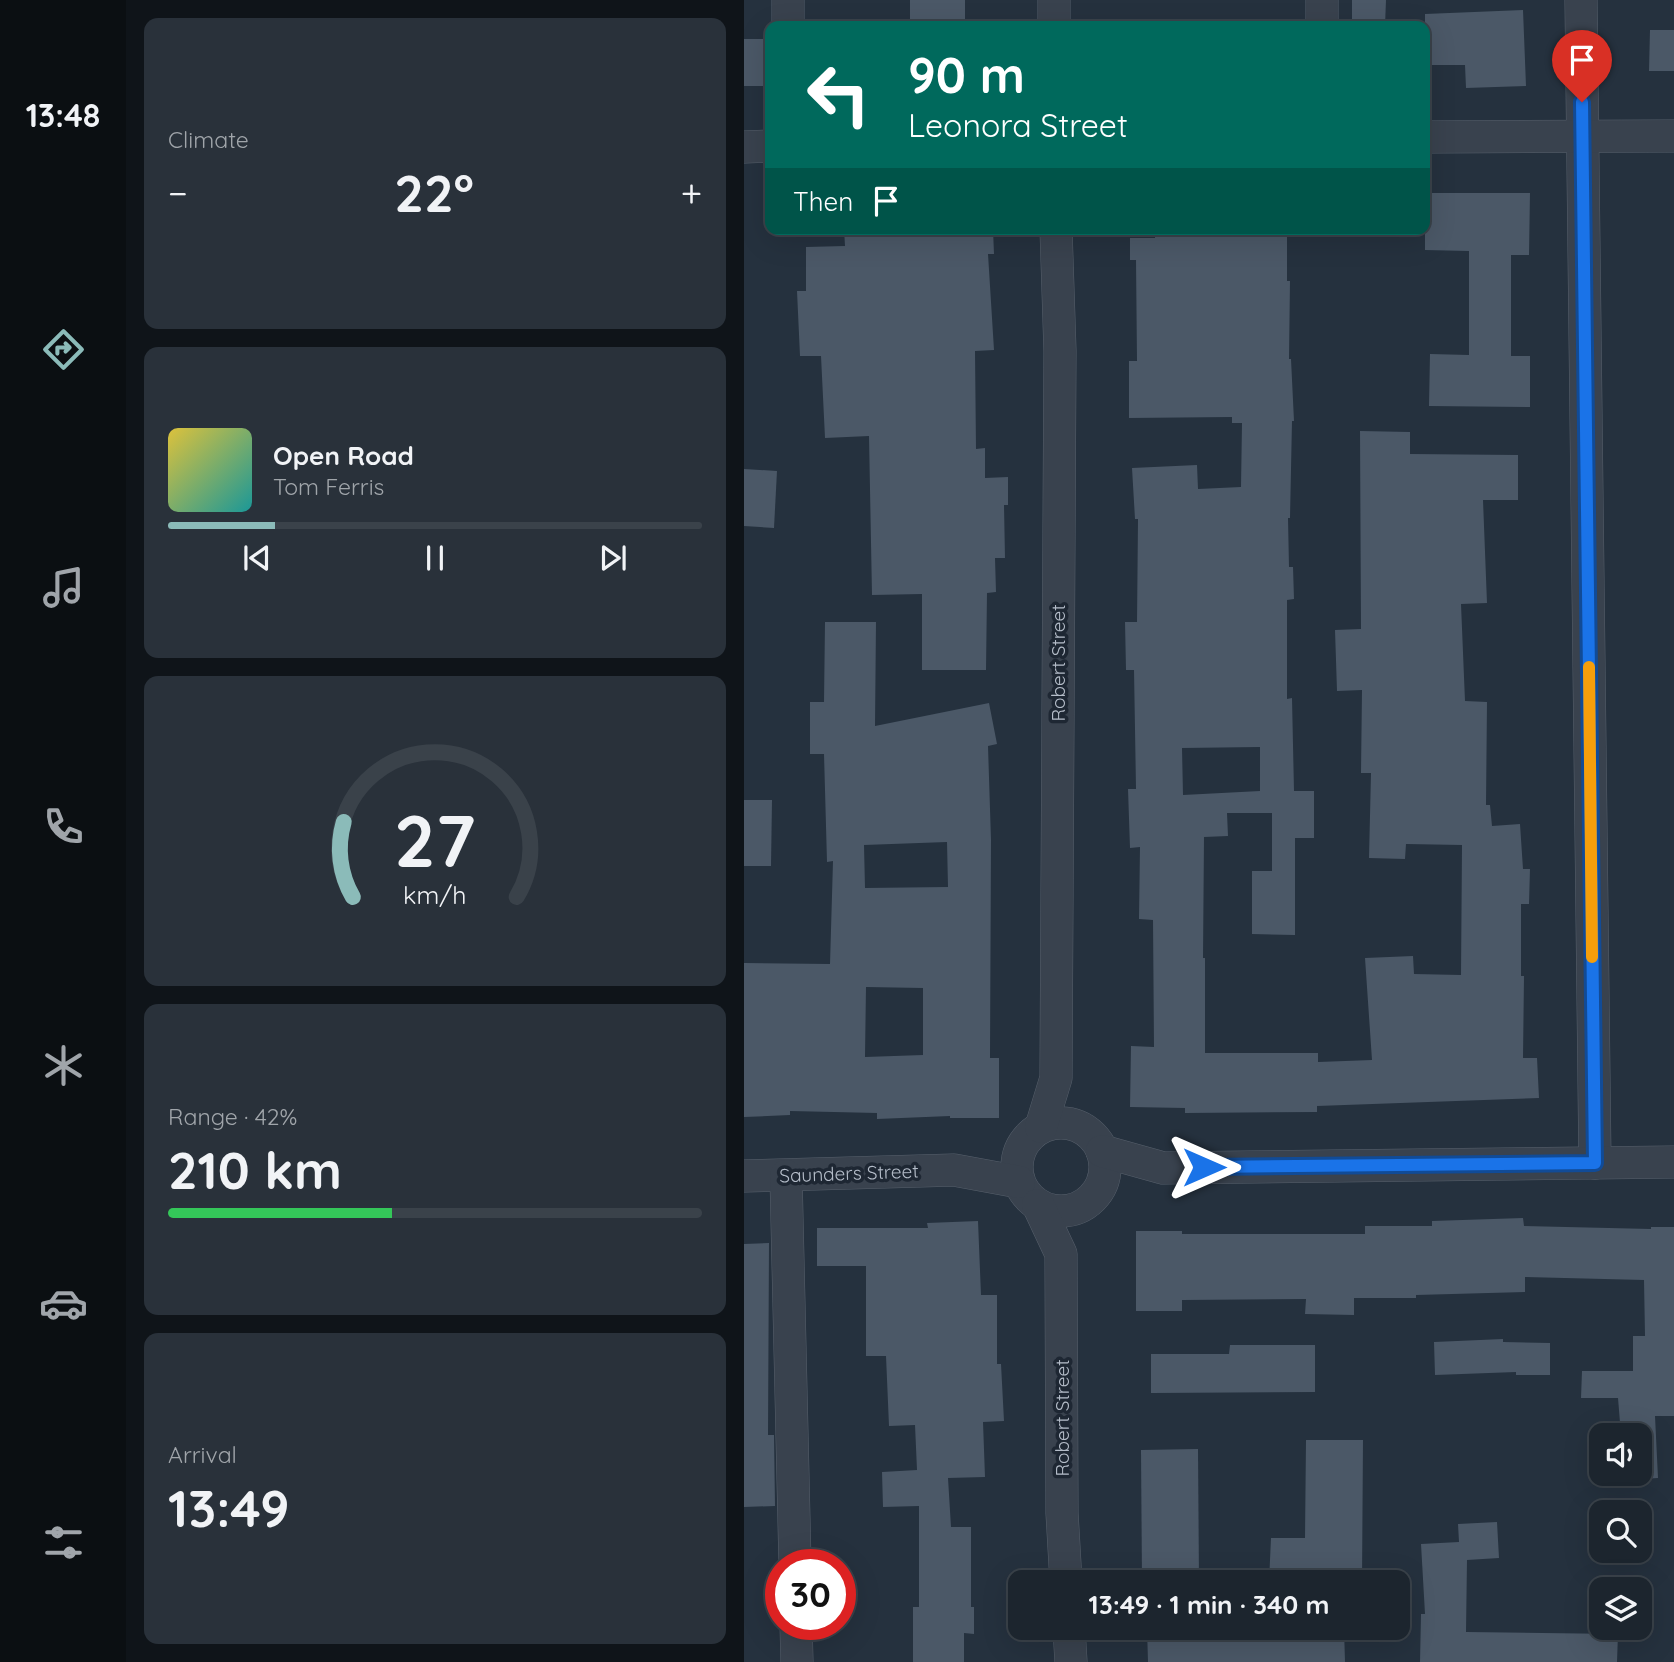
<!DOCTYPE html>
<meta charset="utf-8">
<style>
body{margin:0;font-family:Quicksand,sans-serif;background:#29313a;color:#f1f3f6;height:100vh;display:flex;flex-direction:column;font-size:26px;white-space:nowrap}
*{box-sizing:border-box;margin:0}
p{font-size:23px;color:#a0a5aa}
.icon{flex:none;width:38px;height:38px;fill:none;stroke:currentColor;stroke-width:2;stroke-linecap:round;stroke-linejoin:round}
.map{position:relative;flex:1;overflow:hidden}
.sheet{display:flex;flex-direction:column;gap:18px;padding:18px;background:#0f1419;width:618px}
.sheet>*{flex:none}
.guide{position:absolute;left:21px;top:21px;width:665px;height:214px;border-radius:14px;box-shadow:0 7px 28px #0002,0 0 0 2px #3a424a;background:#00695c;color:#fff;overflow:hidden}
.fabs{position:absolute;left:845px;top:1423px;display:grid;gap:14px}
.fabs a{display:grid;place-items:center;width:63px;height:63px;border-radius:14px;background:#1c252e;box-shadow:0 7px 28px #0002,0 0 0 2px #3a424a;font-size:35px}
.speed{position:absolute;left:21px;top:1549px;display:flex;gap:14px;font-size:35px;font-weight:700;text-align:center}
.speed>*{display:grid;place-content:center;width:91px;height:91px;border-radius:50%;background:#1c252e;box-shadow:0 7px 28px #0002,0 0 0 2px #3a424a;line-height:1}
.speed .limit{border:10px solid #d22;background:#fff;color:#111}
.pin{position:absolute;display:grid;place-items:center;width:60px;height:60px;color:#fff;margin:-72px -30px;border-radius:50% 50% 50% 0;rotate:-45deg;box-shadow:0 0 7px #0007}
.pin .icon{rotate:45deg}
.me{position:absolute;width:77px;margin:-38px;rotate:90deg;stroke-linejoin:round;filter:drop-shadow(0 0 5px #0008)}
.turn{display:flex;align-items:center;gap:24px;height:147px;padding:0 28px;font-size:32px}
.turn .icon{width:91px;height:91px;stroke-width:2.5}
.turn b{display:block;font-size:49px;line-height:60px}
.then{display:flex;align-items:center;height:66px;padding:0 28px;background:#0003;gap:14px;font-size:26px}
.big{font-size:52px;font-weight:700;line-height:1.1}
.sheet .tile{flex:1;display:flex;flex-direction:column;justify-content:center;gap:10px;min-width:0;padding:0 24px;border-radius:14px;background:#29313a}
.sheet .dial{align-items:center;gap:0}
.dial svg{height:182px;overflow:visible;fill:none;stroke:#3a424a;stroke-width:7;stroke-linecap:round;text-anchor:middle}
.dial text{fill:#f1f3f6;stroke:none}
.song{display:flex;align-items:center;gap:21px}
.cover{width:84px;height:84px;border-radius:10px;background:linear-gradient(135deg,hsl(50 70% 55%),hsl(180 70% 35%))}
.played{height:7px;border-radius:4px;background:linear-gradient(90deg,#8bbbb9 20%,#3a424a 20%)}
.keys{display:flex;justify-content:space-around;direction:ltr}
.heat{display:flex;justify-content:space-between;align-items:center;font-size:38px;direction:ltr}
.charge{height:10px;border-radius:5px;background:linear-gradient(90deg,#34c759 42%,#3a424a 0)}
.trip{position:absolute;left:264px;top:1570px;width:402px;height:70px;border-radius:14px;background:#1c252e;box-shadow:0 7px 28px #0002,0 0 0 2px #3a424a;font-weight:700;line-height:70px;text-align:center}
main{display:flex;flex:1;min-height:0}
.tabs{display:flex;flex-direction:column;width:126px;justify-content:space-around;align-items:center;background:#0b0f12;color:#a0a5aa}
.tabs .icon{width:49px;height:49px}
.tabs .on{color:#8bbbb9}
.tabs b{font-size:32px;color:#f1f3f6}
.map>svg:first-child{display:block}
</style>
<main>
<nav class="tabs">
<b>13:48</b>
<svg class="icon on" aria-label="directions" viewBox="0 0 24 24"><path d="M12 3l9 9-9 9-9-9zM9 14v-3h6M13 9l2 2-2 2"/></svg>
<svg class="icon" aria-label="music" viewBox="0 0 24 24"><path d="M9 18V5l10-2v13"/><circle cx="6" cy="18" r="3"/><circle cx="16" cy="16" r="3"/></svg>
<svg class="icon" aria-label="phone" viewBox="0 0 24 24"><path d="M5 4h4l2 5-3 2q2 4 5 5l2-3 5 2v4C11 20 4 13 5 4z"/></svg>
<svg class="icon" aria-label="climate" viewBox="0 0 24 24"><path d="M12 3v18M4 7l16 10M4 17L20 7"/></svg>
<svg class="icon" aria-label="car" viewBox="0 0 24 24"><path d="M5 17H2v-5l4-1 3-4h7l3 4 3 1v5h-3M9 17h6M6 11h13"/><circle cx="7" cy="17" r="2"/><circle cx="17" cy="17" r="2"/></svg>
<svg class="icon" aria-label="filters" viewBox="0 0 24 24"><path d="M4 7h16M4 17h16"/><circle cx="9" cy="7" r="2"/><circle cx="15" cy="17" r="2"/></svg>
</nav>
<section class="sheet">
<div class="tile"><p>Climate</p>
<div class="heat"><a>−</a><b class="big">22°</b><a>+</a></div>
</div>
<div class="tile">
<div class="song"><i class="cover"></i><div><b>Open Road</b><p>Tom Ferris</p></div></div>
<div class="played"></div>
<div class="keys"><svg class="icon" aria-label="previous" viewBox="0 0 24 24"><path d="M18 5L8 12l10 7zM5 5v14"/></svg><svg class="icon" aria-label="pause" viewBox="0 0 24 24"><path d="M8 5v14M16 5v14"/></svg><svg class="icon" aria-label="next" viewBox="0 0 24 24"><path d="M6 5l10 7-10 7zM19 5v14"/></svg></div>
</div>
<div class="tile dial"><svg viewBox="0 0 100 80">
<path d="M14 69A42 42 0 1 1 86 69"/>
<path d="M14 69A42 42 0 0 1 10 36" stroke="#8bbbb9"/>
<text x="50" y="56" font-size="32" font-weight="700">27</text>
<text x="50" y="72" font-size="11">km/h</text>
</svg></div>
<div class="tile"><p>Range · 42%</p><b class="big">210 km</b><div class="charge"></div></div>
<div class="tile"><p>Arrival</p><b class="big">13:49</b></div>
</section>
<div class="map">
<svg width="931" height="1662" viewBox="0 0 931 1662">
<rect width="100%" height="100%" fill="#25313e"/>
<g fill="#4b5867" fill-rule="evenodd">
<rect x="166" y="0" width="55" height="26"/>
<path d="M608 0H642L641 26H608Z"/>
<path d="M779 10 782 86 722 88 721 65H681V14Z"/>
<path d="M906 30H930V71H905Z"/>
<rect x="0" y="39" width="26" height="47"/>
<path d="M681 193H786L785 255H767V356H786V407L685 406 686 354 725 355V251L681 250Z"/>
<path d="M100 229H249L250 254H244L250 350 231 351 232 449 241 448V478L264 477V505H260L261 558H251L252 592 243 593 242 670H178V594L128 595 125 436 81 438 77 356H56L53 291H62V247L101 246Z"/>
<path d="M411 229H543V281H546L545 359H547L550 421H548L546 518H544L545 567H549L550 599 543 600V699L548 698 550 791H570V838H551V935L508 934V871H528V813H483L484 836 460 837 459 958H461V1053H574V1062L628 1060 621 958 669 956 670 974 717 975 718 845 662 844 661 859 625 858 627 773H617L618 690 593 691 591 630 617 629 616 431 666 432V454L774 455V500H739L743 603 717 604 721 701 743 702 742 805H746L748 826 776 824 779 869H786L785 904H777V976H780L779 1058H793L795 1098 573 1106V1112L441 1113V1108L386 1107 387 1046 410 1047 409 920 395 919 396 847 386 848 384 789H392L390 670H382L381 622H393L394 519H391L388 468 453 465 454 489 497 487 498 423H488V417L385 418V361H393L392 260H386V238H411ZM516 747V791L439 795 438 748Z"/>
<path d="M0 469 33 471 30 528 0 526Z"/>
<path d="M81 622H132L131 726 245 703 253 744 244 746 247 840 246 1058H255V1118H206V1116L133 1119V1113L46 1111V1115L0 1117V963L86 964 89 861 83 862 80 754H66V702H80ZM203 842 204 887 121 888 120 845ZM122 987 179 988V1055L121 1057Z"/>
<path d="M0 800H28L27 866H0Z"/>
<path d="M779 1218 780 1226 907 1229V1227H930V1416H911L914 1478 880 1480 879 1474H896V1435H877L874 1398H837L838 1371H889V1336H901L900 1280 781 1277V1292L672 1295V1298H610V1315L561 1314 562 1299 438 1300V1311H392V1231H438V1234H621V1226H688V1221Z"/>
<path d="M234 1221 237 1295H253V1364H257L260 1421 239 1422 241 1477 204 1478 207 1527H227V1607H230V1634L220 1633V1662H169V1607H175V1506L139 1507 138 1472 173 1470 171 1425 145 1426 142 1356H122V1266H73V1228H184L183 1223Z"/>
<path d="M25 1243 24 1435H30L31 1506 0 1507V1244Z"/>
<path d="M759 1339V1342L806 1343V1375H772V1372L691 1375 690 1342Z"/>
<path d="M486 1345H571V1392L407 1393V1354H485Z"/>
<path d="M562 1440H619L618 1582H525L527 1538H561Z"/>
<path d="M454 1449 455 1582H398L397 1450Z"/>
<path d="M753 1522 755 1558 723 1560 722 1632 874 1634 873 1662H676L677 1614H681L677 1544 715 1542 714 1524Z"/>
<path d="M403 1628H445V1635H545V1628H600L601 1662H404Z"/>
</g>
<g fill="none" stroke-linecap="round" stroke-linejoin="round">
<g stroke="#57606c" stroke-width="33">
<g id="minor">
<path d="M44 0V26"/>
<path d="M310 0V26"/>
<path d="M837 0 851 1163"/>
<path d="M578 26V0"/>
<path d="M681 137 931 136"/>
<path d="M0 147 26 146"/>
<circle cx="317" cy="1167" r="44"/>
<path d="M297 1127 312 1078 316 351 312 229"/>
<path d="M358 1151 419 1168 931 1162"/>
<path d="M0 1176 210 1170 275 1182"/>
<path d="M42 1176 51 1564"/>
<path d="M294 1205 317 1254 318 1513 322 1582"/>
<path d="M52 1624 53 1662"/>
<path d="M325 1628 327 1662"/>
</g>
</g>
<use href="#minor" stroke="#39424e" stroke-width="32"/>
</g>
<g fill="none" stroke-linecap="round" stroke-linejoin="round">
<g stroke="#114b97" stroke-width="18">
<path id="route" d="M460 1167 851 1163 838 102"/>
</g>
<use href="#route" stroke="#1a73e8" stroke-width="12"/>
<path stroke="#f59e0b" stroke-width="12" d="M845 667 848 957"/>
</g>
<g text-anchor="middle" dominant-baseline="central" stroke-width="7" stroke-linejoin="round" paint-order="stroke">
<g font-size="19" fill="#b5bdc9" stroke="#1e2733">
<text transform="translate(314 663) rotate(-90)">Robert Street</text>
<text transform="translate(105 1173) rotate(-2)">Saunders Street</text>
<text transform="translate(318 1418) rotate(-90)">Robert Street</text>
</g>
</g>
</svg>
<div class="fabs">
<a><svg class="icon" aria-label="sound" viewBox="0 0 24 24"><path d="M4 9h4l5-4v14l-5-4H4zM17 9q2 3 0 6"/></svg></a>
<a><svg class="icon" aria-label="search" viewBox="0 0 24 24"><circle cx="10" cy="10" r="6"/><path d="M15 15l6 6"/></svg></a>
<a><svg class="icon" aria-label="layers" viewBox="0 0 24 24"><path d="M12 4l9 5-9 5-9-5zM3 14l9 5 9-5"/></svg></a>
</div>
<div class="speed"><div class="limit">30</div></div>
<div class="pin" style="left:838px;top:102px;background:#d93025"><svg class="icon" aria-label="arrive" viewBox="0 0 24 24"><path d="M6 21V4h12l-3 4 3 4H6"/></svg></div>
<svg class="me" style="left:460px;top:1167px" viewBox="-20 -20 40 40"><path d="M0-17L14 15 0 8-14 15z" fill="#1a73e8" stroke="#fff" stroke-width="4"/></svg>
<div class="trip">13:49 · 1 min · 340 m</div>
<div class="guide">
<div class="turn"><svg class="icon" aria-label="left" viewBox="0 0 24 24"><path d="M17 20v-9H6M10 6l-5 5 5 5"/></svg><div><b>90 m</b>Leonora Street</div></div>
<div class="then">Then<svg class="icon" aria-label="arrive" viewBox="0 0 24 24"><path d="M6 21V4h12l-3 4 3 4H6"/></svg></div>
</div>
</div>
</main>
